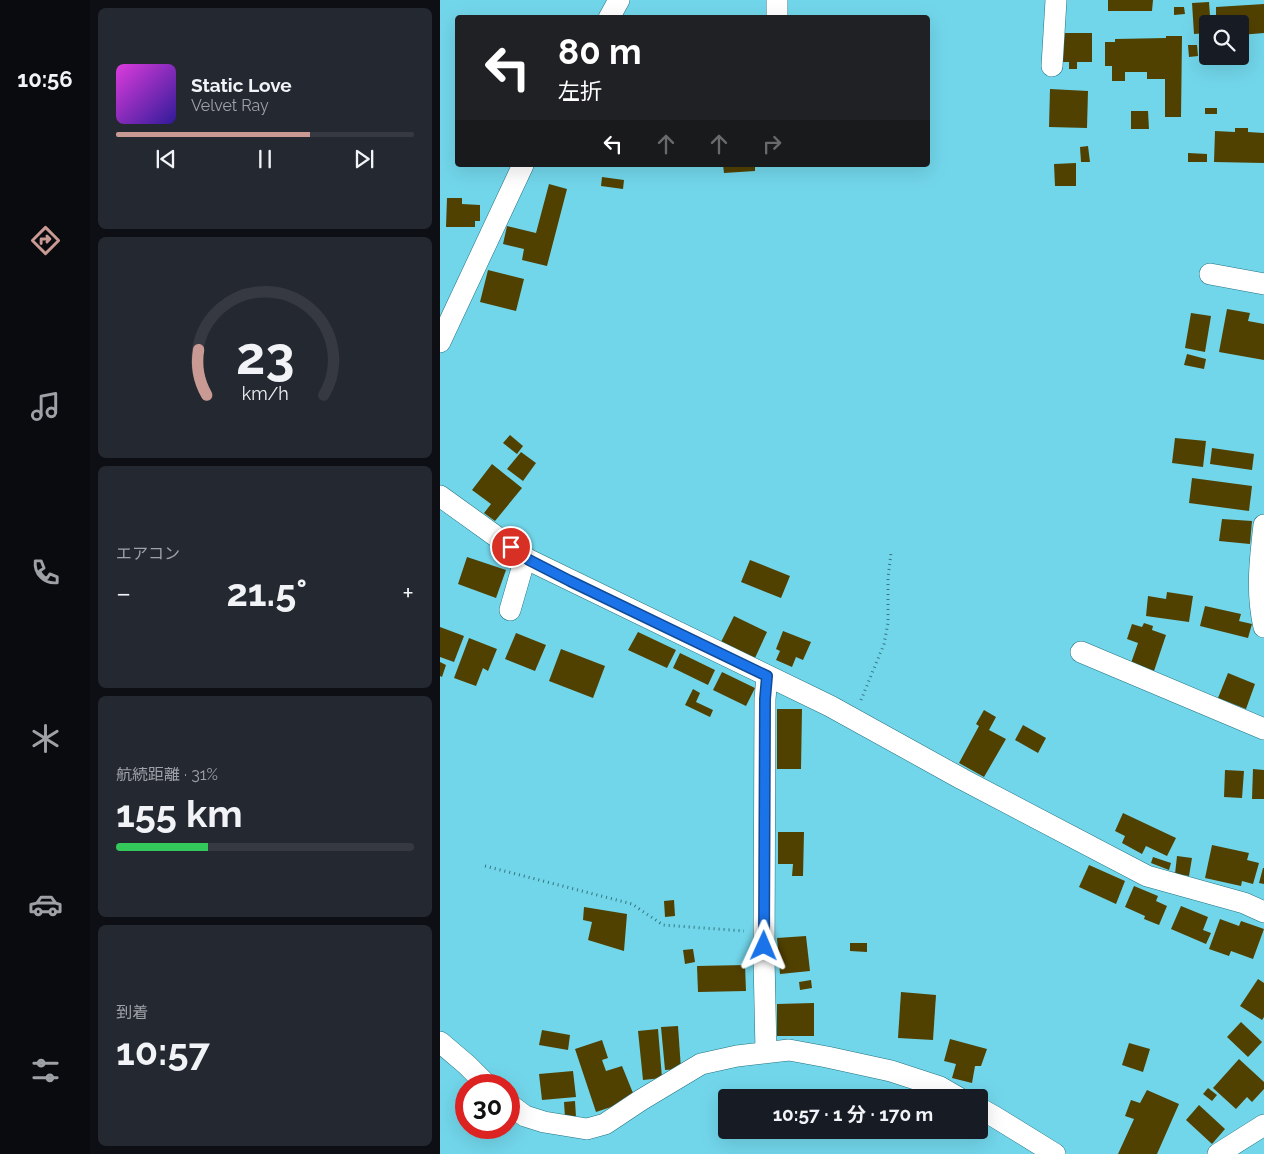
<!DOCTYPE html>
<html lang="ja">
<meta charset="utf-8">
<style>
body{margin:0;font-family:Raleway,"Noto Sans JP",sans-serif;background:#242831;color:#f1f3f6;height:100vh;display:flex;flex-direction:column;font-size:19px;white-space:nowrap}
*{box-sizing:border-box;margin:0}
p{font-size:16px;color:#9ea1a6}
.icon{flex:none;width:28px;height:28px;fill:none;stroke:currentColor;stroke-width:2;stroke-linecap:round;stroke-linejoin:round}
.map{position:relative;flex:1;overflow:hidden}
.side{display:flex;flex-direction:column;gap:8px;padding:8px;background:#0d0f14;width:350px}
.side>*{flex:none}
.hud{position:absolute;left:15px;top:15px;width:475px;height:152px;border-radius:5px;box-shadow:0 5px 20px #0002;background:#202124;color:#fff;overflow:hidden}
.controls{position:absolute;left:759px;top:15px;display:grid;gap:10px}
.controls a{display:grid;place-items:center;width:50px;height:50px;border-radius:5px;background:#171b24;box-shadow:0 5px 20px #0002;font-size:25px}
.speed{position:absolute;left:15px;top:1074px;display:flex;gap:10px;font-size:25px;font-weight:700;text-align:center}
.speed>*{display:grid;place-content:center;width:65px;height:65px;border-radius:50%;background:#171b24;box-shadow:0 5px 20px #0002;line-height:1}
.speed .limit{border:8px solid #d22;background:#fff;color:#111}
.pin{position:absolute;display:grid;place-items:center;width:42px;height:42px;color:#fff;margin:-21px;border:2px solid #fff;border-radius:50%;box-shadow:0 1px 5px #0007}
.me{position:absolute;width:55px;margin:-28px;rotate:1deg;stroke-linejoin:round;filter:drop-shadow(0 0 4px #0008)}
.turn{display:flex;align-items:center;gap:18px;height:105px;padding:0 20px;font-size:22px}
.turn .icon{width:65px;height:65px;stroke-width:2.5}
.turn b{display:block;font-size:35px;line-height:42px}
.lanes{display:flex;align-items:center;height:48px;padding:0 20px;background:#0003;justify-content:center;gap:25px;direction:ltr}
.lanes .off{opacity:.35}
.big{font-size:38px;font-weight:700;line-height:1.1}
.side .widget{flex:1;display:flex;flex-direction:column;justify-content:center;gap:8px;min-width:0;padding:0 18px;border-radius:8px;background:#242831}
.side .dial{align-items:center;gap:0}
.dial svg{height:130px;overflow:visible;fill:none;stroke:#363941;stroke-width:7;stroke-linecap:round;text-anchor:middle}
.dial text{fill:#f1f3f6;stroke:none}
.song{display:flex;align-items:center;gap:15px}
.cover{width:60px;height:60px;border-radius:8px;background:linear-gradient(135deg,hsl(300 70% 55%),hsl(250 70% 35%))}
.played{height:5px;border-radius:2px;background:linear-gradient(90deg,#c89a93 65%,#363941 65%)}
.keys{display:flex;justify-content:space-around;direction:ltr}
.heat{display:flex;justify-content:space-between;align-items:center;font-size:28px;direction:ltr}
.charge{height:8px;border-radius:4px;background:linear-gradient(90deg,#34c759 31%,#363941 0)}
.trip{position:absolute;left:278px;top:1089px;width:270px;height:50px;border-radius:5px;background:#171b24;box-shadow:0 5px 20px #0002;font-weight:700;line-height:50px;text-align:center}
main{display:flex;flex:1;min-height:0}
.tab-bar{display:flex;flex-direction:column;width:90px;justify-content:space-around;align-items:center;background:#090b0e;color:#9ea1a6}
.tab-bar .icon{width:35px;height:35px}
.tab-bar .current{color:#c89a93}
.tab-bar b{font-size:22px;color:#f1f3f6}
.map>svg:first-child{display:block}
</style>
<main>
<nav class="tab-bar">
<b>10:56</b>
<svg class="icon current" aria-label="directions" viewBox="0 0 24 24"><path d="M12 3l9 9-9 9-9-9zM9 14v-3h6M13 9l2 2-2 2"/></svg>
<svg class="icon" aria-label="music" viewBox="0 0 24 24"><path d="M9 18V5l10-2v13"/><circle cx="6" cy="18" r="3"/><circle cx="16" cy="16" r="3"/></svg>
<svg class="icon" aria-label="phone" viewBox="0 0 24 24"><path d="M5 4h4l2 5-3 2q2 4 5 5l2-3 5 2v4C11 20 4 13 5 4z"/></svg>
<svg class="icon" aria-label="climate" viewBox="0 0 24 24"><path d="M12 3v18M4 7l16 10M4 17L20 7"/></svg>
<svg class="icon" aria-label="car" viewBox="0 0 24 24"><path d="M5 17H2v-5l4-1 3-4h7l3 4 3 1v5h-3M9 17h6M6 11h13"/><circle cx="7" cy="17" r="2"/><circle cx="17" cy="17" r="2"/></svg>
<svg class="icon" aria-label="filters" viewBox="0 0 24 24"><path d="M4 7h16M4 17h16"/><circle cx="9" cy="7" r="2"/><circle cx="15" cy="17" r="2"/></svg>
</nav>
<section class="side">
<div class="widget">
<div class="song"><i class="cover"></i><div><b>Static Love</b><p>Velvet Ray</p></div></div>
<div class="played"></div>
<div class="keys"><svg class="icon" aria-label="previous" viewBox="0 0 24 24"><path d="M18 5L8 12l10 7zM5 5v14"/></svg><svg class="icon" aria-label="pause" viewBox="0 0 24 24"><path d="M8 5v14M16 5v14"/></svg><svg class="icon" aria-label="next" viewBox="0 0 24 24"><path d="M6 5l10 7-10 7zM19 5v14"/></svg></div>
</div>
<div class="widget dial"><svg viewBox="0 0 100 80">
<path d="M14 69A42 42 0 1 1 86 69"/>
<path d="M14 69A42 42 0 0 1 9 41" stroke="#c89a93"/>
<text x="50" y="56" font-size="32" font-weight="700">23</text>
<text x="50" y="72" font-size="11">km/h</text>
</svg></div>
<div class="widget"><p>エアコン</p>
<div class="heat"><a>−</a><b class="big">21.5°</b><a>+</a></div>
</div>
<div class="widget"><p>航続距離 · 31%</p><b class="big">155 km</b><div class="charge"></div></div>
<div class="widget"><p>到着</p><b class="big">10:57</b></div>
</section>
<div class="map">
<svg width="824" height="1154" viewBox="0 0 824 1154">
<rect width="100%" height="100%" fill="#72d6ea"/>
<g fill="#514100">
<path d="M668 0H713L712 11H668Z"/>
<path d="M769 2 770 16H776V7L824 4V33L800 35V24H768V33L754 34 752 3Z"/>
<path d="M734 7H744L745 14 734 15Z"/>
<path d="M621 33H652V62H637V69H629V62H621Z"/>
<path d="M726 36H742L741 117H725V79H707V72H685V81H672V66H665V42H675V39L726 38Z"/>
<path d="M748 45H757L758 56 749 57Z"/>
<path d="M610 89 648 91 647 128 609 127Z"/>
<rect x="765" y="108" width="12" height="6"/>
<path d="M691 111H708L709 129H691Z"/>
<path d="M795 128H808V132L824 133V163L774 162 775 131 795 132Z"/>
<path d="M648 146 650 162H641L640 147Z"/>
<path d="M748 153 767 154V162H748Z"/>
<path d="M636 163V186H615L614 164Z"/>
<path d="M283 165H315V171L284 173Z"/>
<path d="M162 177 184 180 183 189 161 186Z"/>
<path d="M109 184 127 189 107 266 82 260 84 249 63 244 67 226 96 233Z"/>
<path d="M7 198H22V204L40 205V221H35V227H6Z"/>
<path d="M48 270 84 279 76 311 40 302Z"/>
<path d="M787 309 810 313 808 321 824 324V360L779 352Z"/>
<path d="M751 313 771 316 765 352 745 348Z"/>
<path d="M747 354 766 359 764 369 744 365Z"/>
<path d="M70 435 83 446 77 454 63 443Z"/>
<path d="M735 438 766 441 763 467 732 463Z"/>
<path d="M772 448 814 454 812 470 770 464Z"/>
<path d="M81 452 96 463 83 481 67 469Z"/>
<path d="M52 464 82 488 55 521 44 513 51 504 32 490Z"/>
<path d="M752 478 812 486 809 511 749 503Z"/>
<path d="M782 519 812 521 810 544 779 541Z"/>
<path d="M27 557 66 570 56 598 18 584Z"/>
<path d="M310 560 350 576 341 598 301 582Z"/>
<path d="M727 592 753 596 749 622 706 616 708 596 726 599Z"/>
<path d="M765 606 801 614 799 621 812 624 808 638 760 626Z"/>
<path d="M294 616 327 632 315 658 281 642Z"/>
<path d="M704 623 713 626 712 630 726 635 714 671 691 663 698 643 687 639 692 624 702 627Z"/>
<path d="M0 627 24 636 14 662 0 657Z"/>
<path d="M343 631 371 642 363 660 356 657 352 667 336 660 340 651 336 649Z"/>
<path d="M198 632 236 650 227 668 188 650Z"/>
<path d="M76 633 106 645 95 671 65 659Z"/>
<path d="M29 638 57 649 48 671 43 668 36 686 14 678Z"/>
<path d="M121 649 165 666 153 698 109 681Z"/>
<path d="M240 653 275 670 268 685 233 668Z"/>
<path d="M0 662 6 665 2 677 0 676Z"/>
<path d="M282 672 315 688 306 706 273 690Z"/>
<path d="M788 673 815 684 806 709 778 698Z"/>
<path d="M253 689 260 693 256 702 273 710 270 717 245 705Z"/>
<path d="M337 709H362L361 769H337Z"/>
<path d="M544 710 556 717 549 730 566 739 544 777 519 763 539 726 536 724Z"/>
<path d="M583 725 606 738 598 753 575 740Z"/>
<path d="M813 769 824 770V799H812Z"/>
<path d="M785 770 804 771 802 798 784 797Z"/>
<path d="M683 813 736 838 727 856 706 846 702 854 682 843 685 836 675 831Z"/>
<path d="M338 832H364L363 876H352L353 864H338Z"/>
<path d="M772 845 809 853 807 860 819 863 813 884 802 881 801 886 765 878Z"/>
<path d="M737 856 752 858 749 876 735 874Z"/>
<path d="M713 857 731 863 729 870 711 863Z"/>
<path d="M649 865 685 881 676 904 639 887Z"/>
<path d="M823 868H824V884L819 883Z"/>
<path d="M694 886 718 896 716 901 727 906 719 925 704 919 705 916 685 907Z"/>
<path d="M234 900 235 916 225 917 224 901Z"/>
<path d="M741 906 768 917 763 930 771 933 766 944 731 929Z"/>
<path d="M144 907 187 914 184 951 148 940 152 922 143 920Z"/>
<path d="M780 919 799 926 801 921 824 929 813 959 791 951 789 956 769 949Z"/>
<path d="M366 936 370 971 340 974 337 938Z"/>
<path d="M410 943H427V952L410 951Z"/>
<path d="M253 949 255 962 245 964 243 950Z"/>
<path d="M305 965 306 991 258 992 257 966Z"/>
<path d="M818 979 824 983V1017L822 1020 800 1006Z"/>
<path d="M371 980 372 988 360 990 359 982Z"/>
<path d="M461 992 496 995 493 1040 458 1038Z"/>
<path d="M374 1003V1036H337V1004Z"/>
<path d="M801 1022 822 1042 808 1057 787 1037Z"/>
<path d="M238 1026 241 1069 225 1070 221 1027Z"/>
<path d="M218 1029 222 1078 203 1080 198 1031Z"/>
<path d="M102 1030 130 1035 128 1050 99 1045Z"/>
<path d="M510 1039 547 1049 541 1066H535L532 1083 512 1078 516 1064 504 1061Z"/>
<path d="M162 1040 168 1058 162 1060 166 1071 182 1066 193 1093 177 1105 156 1112 135 1049Z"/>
<path d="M689 1043 710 1049 703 1072 682 1065Z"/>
<path d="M799 1059 824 1082V1089L812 1102 807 1097 796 1109 773 1088Z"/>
<path d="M133 1071 136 1097 102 1100 99 1074Z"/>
<path d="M768 1088 777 1095 772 1101 763 1094Z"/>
<path d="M707 1090 739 1104 717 1154H678L694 1119 685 1116 691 1100 700 1103Z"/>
<path d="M135 1101 136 1117 125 1118 124 1102Z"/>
<path d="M759 1105 785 1129 772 1144 746 1120Z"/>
</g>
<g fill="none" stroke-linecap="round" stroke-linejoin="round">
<g stroke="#217281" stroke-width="22">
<g id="minor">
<path d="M169 18 179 0"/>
<path d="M337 18V0"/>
<path d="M612 66 616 0"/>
<path d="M770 274 824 284"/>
<path d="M0 342 83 165"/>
<path d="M0 496 89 560 390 706 522 779 707 876 804 903 824 912"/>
<path d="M824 525C820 559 816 593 824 627"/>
<path d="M70 610 85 558"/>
<path d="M641 652 824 729"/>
<path d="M0 1042 27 1065 47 1085"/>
<path d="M326 1052 324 958 325 699 327 676"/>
<path d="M69 1104 85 1116 104 1122 147 1129 165 1124 201 1100 261 1064 297 1056 349 1050 387 1057 451 1071 500 1087 519 1098"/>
<path d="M539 1108 555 1117 615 1154"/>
<path d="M778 1154 824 1125"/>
</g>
</g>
<g stroke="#367581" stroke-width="3" stroke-dasharray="1 4" stroke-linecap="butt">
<path d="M421 700 444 644 448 623V578L451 553"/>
<path d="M45 866 192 904 223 925 304 931"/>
</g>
<use href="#minor" stroke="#fff" stroke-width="21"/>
</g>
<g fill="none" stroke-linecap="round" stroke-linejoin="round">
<g stroke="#114b97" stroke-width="12">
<path id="route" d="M71 547 89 560 130 581 327 676 325 699 324 946"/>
</g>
<use href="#route" stroke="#1a73e8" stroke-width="9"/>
</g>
</svg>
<div class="controls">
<a><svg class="icon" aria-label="search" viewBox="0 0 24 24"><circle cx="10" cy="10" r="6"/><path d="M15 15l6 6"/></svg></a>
</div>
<div class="speed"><div class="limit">30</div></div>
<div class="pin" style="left:71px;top:547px;background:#d93025"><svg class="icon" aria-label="arrive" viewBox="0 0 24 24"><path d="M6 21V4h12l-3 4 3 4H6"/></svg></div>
<svg class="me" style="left:324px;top:946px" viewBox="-20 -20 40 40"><path d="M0-17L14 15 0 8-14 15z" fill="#1a73e8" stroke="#fff" stroke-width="4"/></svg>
<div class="trip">10:57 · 1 分 · 170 m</div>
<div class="hud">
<div class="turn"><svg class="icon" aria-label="left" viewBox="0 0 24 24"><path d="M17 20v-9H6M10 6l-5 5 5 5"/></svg><div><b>80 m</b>左折</div></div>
<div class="lanes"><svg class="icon" aria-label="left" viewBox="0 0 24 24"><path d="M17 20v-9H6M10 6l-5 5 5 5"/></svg><svg class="icon off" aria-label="ahead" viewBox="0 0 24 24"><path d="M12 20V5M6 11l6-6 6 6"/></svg><svg class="icon off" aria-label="ahead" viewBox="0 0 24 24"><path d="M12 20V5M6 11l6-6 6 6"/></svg><svg class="icon off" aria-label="right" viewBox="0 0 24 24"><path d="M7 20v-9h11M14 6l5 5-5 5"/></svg></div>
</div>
</div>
</main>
